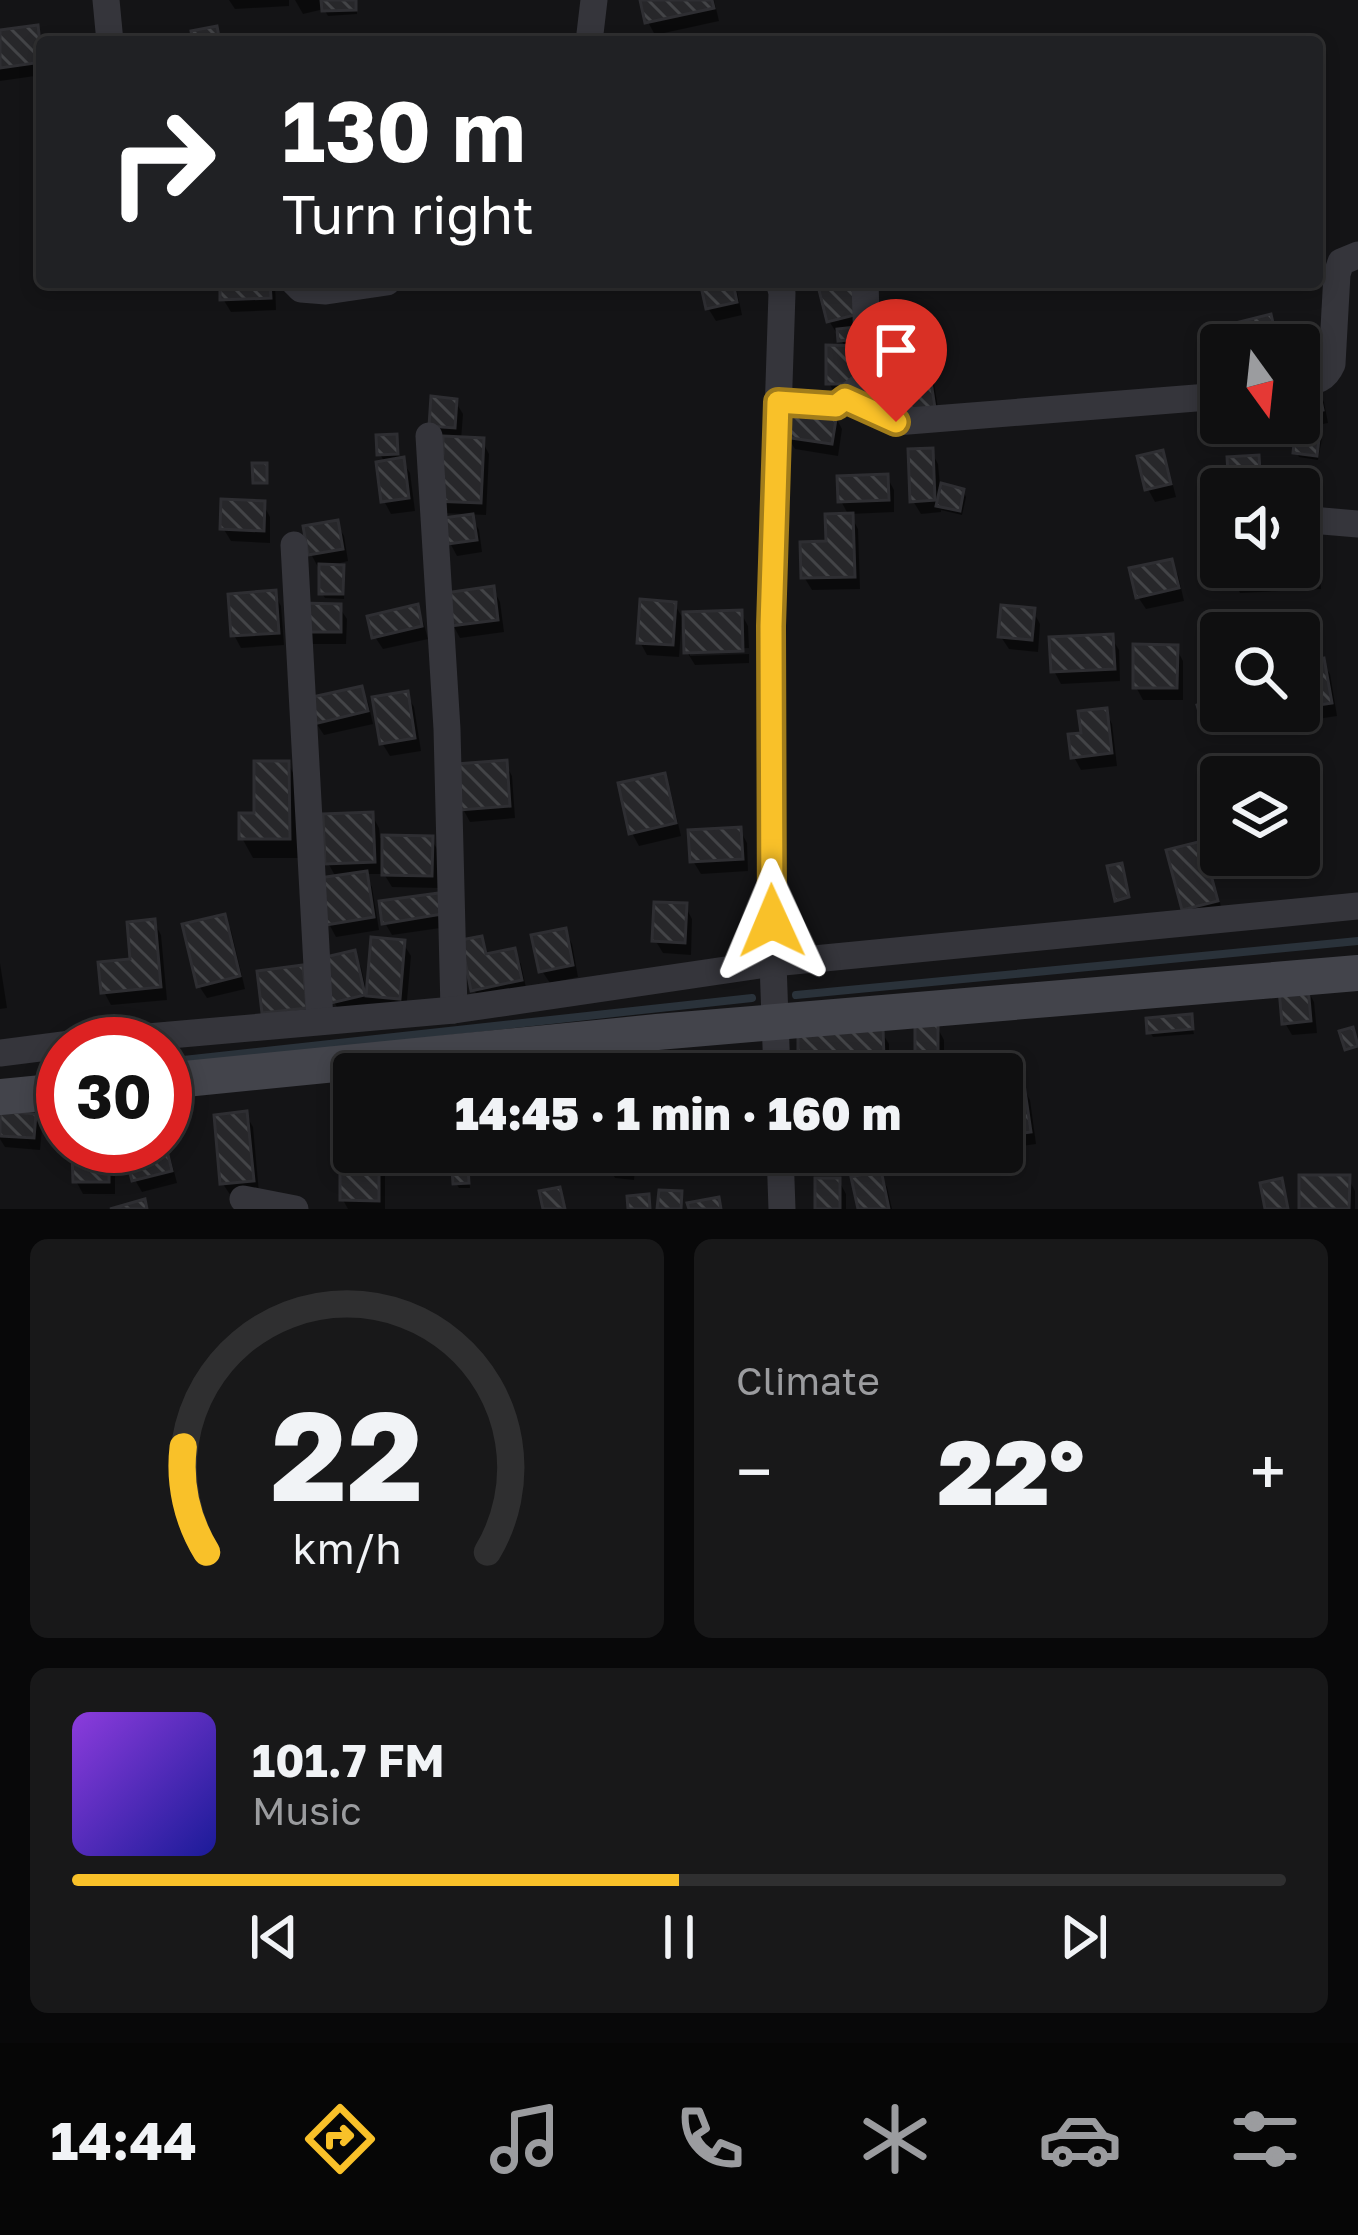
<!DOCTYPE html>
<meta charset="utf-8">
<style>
body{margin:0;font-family:"Golos Text",sans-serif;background:#181819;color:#f1f3f6;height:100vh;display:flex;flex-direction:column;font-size:45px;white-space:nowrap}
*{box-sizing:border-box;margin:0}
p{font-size:39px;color:#9b9c9f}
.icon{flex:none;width:66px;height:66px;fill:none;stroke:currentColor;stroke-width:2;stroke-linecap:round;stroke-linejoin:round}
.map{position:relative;height:1209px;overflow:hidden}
.sheet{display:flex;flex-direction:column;gap:30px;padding:30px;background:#080809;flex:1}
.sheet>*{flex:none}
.banner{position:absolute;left:36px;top:36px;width:1287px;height:252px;border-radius:12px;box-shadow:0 6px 18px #0003,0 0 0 3px #2f2f30;background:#202124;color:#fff;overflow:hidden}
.needle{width:78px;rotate:165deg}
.buttons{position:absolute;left:1200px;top:324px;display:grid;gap:24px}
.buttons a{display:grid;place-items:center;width:120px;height:120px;border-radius:12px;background:#0f0f10;box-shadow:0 6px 18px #0003,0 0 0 3px #2f2f30;font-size:60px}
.speed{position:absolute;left:36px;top:1017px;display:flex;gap:24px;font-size:60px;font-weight:700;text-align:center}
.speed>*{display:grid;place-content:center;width:156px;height:156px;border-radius:50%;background:#0f0f10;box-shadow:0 6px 18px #0003,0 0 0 3px #2f2f30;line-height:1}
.speed .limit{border:18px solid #d22;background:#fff;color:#111}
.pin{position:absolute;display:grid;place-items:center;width:102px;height:102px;color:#fff;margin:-123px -51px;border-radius:50% 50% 50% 0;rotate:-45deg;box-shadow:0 0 12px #0007}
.pin .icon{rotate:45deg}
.me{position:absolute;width:132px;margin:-66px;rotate:359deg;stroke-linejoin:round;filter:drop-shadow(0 0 9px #0008)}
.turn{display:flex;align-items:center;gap:42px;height:252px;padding:0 48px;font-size:54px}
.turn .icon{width:156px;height:156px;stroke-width:2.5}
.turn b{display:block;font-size:84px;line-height:102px}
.big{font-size:90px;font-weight:800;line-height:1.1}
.sheet .widget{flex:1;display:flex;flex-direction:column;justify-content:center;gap:18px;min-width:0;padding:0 42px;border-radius:18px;background:#181819}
.sheet .dial{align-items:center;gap:0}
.dial svg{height:312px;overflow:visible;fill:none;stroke:#2f2f30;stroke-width:7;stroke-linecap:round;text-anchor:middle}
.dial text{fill:#f1f3f6;stroke:none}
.song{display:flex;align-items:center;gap:36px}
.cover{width:144px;height:144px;border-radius:18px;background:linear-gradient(135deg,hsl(270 70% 55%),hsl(240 70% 35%))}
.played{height:12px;border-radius:6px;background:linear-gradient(90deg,#f9c129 50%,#2f2f30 50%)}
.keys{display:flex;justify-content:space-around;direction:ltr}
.heat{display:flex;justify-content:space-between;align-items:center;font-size:66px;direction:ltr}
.sheet .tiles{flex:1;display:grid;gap:30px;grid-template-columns:1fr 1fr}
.widget:last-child{grid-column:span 2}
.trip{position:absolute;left:333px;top:1053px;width:690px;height:120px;border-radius:12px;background:#0f0f10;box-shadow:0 6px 18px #0003,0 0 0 3px #2f2f30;font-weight:800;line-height:120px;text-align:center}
.menu{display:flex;height:192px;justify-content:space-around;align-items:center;background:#060606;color:#9b9c9f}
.menu .icon{width:84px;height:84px}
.menu .selected{color:#f9c129}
.menu b{font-size:54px;color:#f1f3f6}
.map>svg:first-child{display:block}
</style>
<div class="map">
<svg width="1358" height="1209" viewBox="0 0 1358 1209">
<defs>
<pattern id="building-back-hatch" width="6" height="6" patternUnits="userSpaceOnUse" patternTransform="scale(3)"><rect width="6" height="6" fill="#27272a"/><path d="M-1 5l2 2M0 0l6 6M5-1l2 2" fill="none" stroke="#434447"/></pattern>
</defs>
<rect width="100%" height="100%" fill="#141416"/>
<g fill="#0007">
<path d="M229 0H289V6L235 9Z"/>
<path d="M295 0H357V14L328 16 324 9 303 14Z"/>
<path d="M643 0H714L719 21 655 35 648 22Z"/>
<path d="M36 28 44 42 42 75 0 81V33Z"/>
<path d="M223 282H275L276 310 231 312 223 299Z"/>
<path d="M703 282H735L742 315 716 321 708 308Z"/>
<path d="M820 282H856L860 349 836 396 829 383 846 348 829 321Z"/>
<path d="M922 340 929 352 940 421 904 426Z"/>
<path d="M1317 389 1324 402 1328 423 1293 430 1289 423H1299V392Z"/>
<path d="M434 400 455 401 463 414 461 440 482 441 489 454 486 515 443 513 446 439 439 438Z"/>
<path d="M835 416 842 429 838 456 795 449 787 436Z"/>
<path d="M1318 432 1322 438 1318 460 1299 457 1296 452Z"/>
<path d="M396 437 399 443V461H402L410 473 415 511 391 514 384 501 385 463 380 454Z"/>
<path d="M931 451 938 464 940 486 963 491 966 497 962 515 941 510V512L921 514 913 501Z"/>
<path d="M1161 453 1168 466 1176 497 1155 502 1148 489Z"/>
<path d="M1257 458 1265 471V489H1232Z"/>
<path d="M887 477 894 490V512L850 514 858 529 860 589 812 590 804 577 849 516 841 501Z"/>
<path d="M263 504 270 517V543L231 541 223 528Z"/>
<path d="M471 516 479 530 482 552 457 556 450 543Z"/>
<path d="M336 523 344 536 348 561 340 563 345 573 344 599 325 598 322 593V566L318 567 311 554Z"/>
<path d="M1299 525H1303L1310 538 1311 557 1320 569 1321 589 1240 593 1233 580V567H1299Z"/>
<path d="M1170 562 1178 575 1184 601 1146 609 1138 597Z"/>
<path d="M493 589 500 602 504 632 460 638 453 625Z"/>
<path d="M274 594 281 606 284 645 241 648 234 635Z"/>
<path d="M675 605 682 617 679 657 647 655 640 642Z"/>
<path d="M339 607 347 619 346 644H310L303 631Z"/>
<path d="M416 608 423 621 428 639 383 649 375 637Z"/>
<path d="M1033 611 1040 624 1038 652 1009 649 1001 637Z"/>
<path d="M741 613 748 626 749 648 690 650V656L749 654V663L695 665 687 652V615Z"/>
<path d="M1111 637 1119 650 1120 681 1061 684 1054 671Z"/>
<path d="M1176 648 1183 661V700H1143L1136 687Z"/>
<path d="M1322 662 1330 674 1337 716 1304 721 1298 711 1299 666Z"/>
<path d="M360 689 368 702 373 724 324 735 316 723Z"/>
<path d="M407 695 414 707 421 751 390 756 382 743Z"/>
<path d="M1105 711 1112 724 1117 766 1081 770 1074 757 1084 735Z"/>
<path d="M1221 711H1225L1229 723 1209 729 1205 724Z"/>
<path d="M505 763 512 776 515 818 470 822 463 809Z"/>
<path d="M288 764 299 783V858H253L242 838Z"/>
<path d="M663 776 670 789 681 836 639 846 632 833Z"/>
<path d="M372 815 379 828 380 838 431 839 439 852 438 888 392 887 384 874H365L372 887 379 930 336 937 329 924 337 879 328 863Z"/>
<path d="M740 830 747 843 748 871 701 874 693 861Z"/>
<path d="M1201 844 1208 857 1223 914 1192 922 1185 909Z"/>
<path d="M685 906 692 919 691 955 663 953 655 940Z"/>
<path d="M444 909 447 927 392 935 385 923Z"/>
<path d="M224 918 231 930 245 989 207 998 199 986Z"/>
<path d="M154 922 161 935 167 1000 111 1005 104 992 133 962Z"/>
<path d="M564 931 572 944 578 977 550 983 542 971Z"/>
<path d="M481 939 489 957 513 952 521 964 527 993 482 1003 474 990Z"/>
<path d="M403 943 411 956 406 1011 341 1014 334 1002 354 954 361 967 367 994Z"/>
<path d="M0 963 7 1008 0 1009Z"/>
<path d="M1307 989 1314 1002 1317 1033 1292 1035 1285 1023Z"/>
<path d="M1190 1017 1194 1034 1153 1037 1150 1032Z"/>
<path d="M937 1027 944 1040V1072L927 1074 918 1059Z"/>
<path d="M881 1031 889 1044V1071L816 1074 808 1073 801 1060Z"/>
<path d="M1023 1087 1030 1100 1036 1144 1007 1148 1002 1139V1090Z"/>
<path d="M0 1114 34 1117 42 1129 40 1150 5 1147 0 1139Z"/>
<path d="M246 1115 253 1127 259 1193 231 1196 223 1184Z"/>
<path d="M165 1137 177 1183 142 1192 135 1180 127 1146H165Z"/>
<path d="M354 1149V1152H379L385 1162V1209H348L343 1200Z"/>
<path d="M454 1152H468L470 1188H459L456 1183Z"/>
<path d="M539 1152H572L573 1156 544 1160Z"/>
<path d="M579 1152H637L634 1180 615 1178 608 1165V1157L581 1154Z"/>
<path d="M788 1152H835V1157H818L819 1175H796L789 1162Z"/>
<path d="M108 1153 115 1166V1194H83L76 1181Z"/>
<path d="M880 1174 887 1187 892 1209H861Z"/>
<path d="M1348 1178 1355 1191V1209H1302Z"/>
<path d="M839 1181 846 1194V1209H818Z"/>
</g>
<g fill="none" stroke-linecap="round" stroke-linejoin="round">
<g stroke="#2a323a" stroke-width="8">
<path d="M796 995 1358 941"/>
<path d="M165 1062 752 998"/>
</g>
</g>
<g fill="url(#building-back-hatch)" stroke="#2e2e32" stroke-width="3">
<path d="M321 0H356V10L322 11Z"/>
<path d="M640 0H712L714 8 645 23Z"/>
<path d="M38 25 42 62 0 68V30Z"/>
<path d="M217 26 220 42H193L191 31Z"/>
<path d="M770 35 771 42H712Z"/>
<path d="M220 282H270L271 298 220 300Z"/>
<path d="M700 282H733L737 302 706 309Z"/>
<path d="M817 282H851L859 314 827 322Z"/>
<path d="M1271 314 1278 345H1223L1219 327Z"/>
<path d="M857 327 858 339 838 341 837 329Z"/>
<path d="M924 336 935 408 894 415 883 343Z"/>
<path d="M826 345 864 346 863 384H826Z"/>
<path d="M1318 386 1323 410 1299 415V389Z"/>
<path d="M431 396 457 399 455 428 429 426Z"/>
<path d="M789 406 837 413 832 444 784 437Z"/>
<path d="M1296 426 1320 430 1317 456 1293 453Z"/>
<path d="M397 434 398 454 377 455 376 435Z"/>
<path d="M443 436 484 438 481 503 433 501 443 454Z"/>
<path d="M933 448 935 500 910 502 908 449Z"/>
<path d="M1163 450 1171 484 1145 490 1137 456Z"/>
<path d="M1259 455 1261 489H1229L1227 457Z"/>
<path d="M404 457 409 498 381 502 376 462Z"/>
<path d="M252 463H267V483H253Z"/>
<path d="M888 474 889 500 838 502 837 476Z"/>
<path d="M941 483 964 489 960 511 936 506Z"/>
<path d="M221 499 265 501 264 531 220 529Z"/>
<path d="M853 513 855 577 801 578 800 542 826 541 825 514Z"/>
<path d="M473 514 477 540 447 544 443 518Z"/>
<path d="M338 520 343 549 308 555 303 526Z"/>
<path d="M1315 553V577L1230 581V567H1299V554Z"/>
<path d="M1172 559 1179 588 1136 598 1129 568Z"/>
<path d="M319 564 344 565 343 594H319Z"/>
<path d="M494 586 498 620 450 626 445 593Z"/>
<path d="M276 590 279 633 231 636 228 594Z"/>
<path d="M640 599 676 602 673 645 637 643Z"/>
<path d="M300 603 341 604V632H300Z"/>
<path d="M418 604 422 626 372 638 367 616Z"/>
<path d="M1001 605 1035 608 1032 640 998 637Z"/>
<path d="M742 610 743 651 684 653 683 612Z"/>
<path d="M1113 634 1115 669 1051 672 1049 637Z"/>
<path d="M1133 644 1178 645 1177 688H1133Z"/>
<path d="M1324 658 1332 703 1299 708V663Z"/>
<path d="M362 686 368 711 314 724 308 698Z"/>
<path d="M408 691 415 738 380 744 372 697Z"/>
<path d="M1221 698V711H1226L1228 717 1203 725 1197 705Z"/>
<path d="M1107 708 1112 753 1071 758 1068 734 1081 733 1078 711Z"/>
<path d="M507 760 510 806 460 810 457 764Z"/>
<path d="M254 761H289L290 839H239V813H254Z"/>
<path d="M665 773 676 823 629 834 618 783Z"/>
<path d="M373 812 375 862 325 864 323 814Z"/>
<path d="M741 827 743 859 690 862 688 830Z"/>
<path d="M382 835 433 836 432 876 382 875Z"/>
<path d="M1202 841 1218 901 1182 910 1166 850Z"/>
<path d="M1122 863 1129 897 1115 901 1107 866Z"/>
<path d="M367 871 374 917 326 925 319 878Z"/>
<path d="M439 893 442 914 382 924 379 901Z"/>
<path d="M654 902 687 903 685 943 652 941Z"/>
<path d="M225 914 240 976 197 987 182 924Z"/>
<path d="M155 919 161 987 101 993 98 962 130 959 127 922Z"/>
<path d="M566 928 573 965 539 972 531 935Z"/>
<path d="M482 936 486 954 515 948 522 980 471 991 461 940Z"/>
<path d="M371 937 405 940 400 999 366 996Z"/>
<path d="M355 950 365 995 331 1003 321 958Z"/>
<path d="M303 965 307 1008 262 1013 257 971Z"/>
<path d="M1308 986 1311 1021 1282 1024 1279 989Z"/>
<path d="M1192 1014 1193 1029 1147 1033 1146 1018Z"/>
<rect x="915" y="1024" width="23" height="36"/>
<path d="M1353 1027 1358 1046 1345 1050 1339 1031Z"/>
<path d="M883 1028 884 1059 798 1061V1030Z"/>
<path d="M867 1062 868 1074H813L812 1068Z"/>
<path d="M1024 1084 1031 1132 1002 1136V1086Z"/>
<path d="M0 1111 36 1114 34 1138 0 1136Z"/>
<path d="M247 1111 254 1181 220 1184 214 1115Z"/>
<path d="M165 1142 172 1171 132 1181 123 1146H165Z"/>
<path d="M340 1146H354V1152H379V1201L340 1200Z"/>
<path d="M109 1150V1182H73L72 1151Z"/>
<path d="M451 1152H467L469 1183 453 1184Z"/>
<path d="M606 1152H630L628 1168 605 1166Z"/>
<path d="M785 1152H813V1162L786 1163Z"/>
<path d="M881 1170 889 1209H858L851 1177Z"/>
<path d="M1299 1175H1350L1349 1209H1299Z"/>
<rect x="815" y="1178" width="25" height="31"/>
<path d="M1282 1178 1288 1209H1265L1260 1183Z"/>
<path d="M560 1187 565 1209H543L539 1191Z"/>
<path d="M659 1190 682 1191 681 1209H657Z"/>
<path d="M649 1194 650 1209H628L627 1196Z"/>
<path d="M719 1197 721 1209H689L687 1203Z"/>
<path d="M145 1199 147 1209H110Z"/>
</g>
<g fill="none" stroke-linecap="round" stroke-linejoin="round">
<g stroke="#35353b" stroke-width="27">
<path d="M106 0 110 42"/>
<path d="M589 42 594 0"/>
<path d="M294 282 301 289 326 291 387 282"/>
<path d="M1299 384C1316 381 1325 380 1332 364L1337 274 1341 262 1358 255"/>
<path d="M845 399 896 422 1221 396"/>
<path d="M778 402 836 405 868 381 865 282"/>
<path d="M429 436 447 729 454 1010"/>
<path d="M1299 519 1358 524"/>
<path d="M294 545 320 1021"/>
<path d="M68 1044 454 1010 773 963 1358 906"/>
<path d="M0 1053 63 1045"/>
<path d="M777 1074 773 963 771 626 782 293 779 282"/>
<path d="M780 1152 782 1209"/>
<path d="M243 1199 295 1209"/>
</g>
<g stroke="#43444b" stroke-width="36">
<path d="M165 1081 657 1032 1358 973"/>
<path d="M0 1097 63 1091"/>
</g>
</g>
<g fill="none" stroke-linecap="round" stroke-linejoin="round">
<g stroke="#a27d1b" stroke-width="30">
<path id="route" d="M772 921 771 626 778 402 836 406 845 399 896 422"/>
</g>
<use href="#route" stroke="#f9c129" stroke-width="21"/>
</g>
</svg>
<div class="buttons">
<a><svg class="needle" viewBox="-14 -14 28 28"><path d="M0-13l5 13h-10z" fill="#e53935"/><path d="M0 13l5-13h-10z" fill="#9b9c9f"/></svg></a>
<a><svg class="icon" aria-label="sound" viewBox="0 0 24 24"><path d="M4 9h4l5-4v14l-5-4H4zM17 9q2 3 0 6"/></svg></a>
<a><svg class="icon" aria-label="search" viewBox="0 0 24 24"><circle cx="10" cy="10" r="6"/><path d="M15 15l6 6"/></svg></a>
<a><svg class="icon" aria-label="layers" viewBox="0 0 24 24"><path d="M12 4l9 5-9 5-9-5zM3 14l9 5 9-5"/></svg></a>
</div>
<div class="speed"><div class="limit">30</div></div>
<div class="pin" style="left:896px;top:422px;background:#d93025"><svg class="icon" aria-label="arrive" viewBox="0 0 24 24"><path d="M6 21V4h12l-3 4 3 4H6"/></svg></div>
<svg class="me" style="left:772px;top:921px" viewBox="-20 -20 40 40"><path d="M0-17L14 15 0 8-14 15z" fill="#f9c129" stroke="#fff" stroke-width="4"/></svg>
<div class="trip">14:45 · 1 min · 160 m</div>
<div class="banner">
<div class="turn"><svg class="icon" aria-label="right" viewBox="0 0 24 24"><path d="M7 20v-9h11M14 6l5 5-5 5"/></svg><div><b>130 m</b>Turn right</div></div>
</div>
</div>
<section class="sheet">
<div class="tiles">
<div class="widget dial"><svg viewBox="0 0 100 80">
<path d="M14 69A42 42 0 1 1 86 69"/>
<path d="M14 69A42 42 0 0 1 8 42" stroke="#f9c129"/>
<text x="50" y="56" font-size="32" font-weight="700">22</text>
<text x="50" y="72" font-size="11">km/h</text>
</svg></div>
<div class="widget"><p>Climate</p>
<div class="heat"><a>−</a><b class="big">22°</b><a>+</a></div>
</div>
<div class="widget">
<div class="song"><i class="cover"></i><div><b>101.7 FM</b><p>Music</p></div></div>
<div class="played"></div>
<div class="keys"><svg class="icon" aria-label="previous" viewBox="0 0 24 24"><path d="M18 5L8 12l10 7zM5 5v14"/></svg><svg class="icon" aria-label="pause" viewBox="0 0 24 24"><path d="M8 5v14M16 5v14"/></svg><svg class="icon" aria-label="next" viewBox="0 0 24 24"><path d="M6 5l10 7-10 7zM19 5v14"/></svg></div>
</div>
</div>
</section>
<nav class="menu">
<b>14:44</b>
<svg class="icon selected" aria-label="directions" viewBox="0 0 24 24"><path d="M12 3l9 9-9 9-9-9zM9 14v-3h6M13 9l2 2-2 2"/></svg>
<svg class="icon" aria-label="music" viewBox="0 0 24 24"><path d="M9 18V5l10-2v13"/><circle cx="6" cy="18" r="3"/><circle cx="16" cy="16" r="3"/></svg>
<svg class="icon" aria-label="phone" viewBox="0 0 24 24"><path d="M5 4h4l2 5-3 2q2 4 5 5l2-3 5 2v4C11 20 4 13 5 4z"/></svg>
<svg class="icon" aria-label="climate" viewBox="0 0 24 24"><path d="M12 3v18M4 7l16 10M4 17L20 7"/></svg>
<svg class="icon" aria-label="car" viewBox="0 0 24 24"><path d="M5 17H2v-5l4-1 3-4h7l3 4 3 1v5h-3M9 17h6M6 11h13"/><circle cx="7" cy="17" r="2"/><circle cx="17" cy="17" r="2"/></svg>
<svg class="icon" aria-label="filters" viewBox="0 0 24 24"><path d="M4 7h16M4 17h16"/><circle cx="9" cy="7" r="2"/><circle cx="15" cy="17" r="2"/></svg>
</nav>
